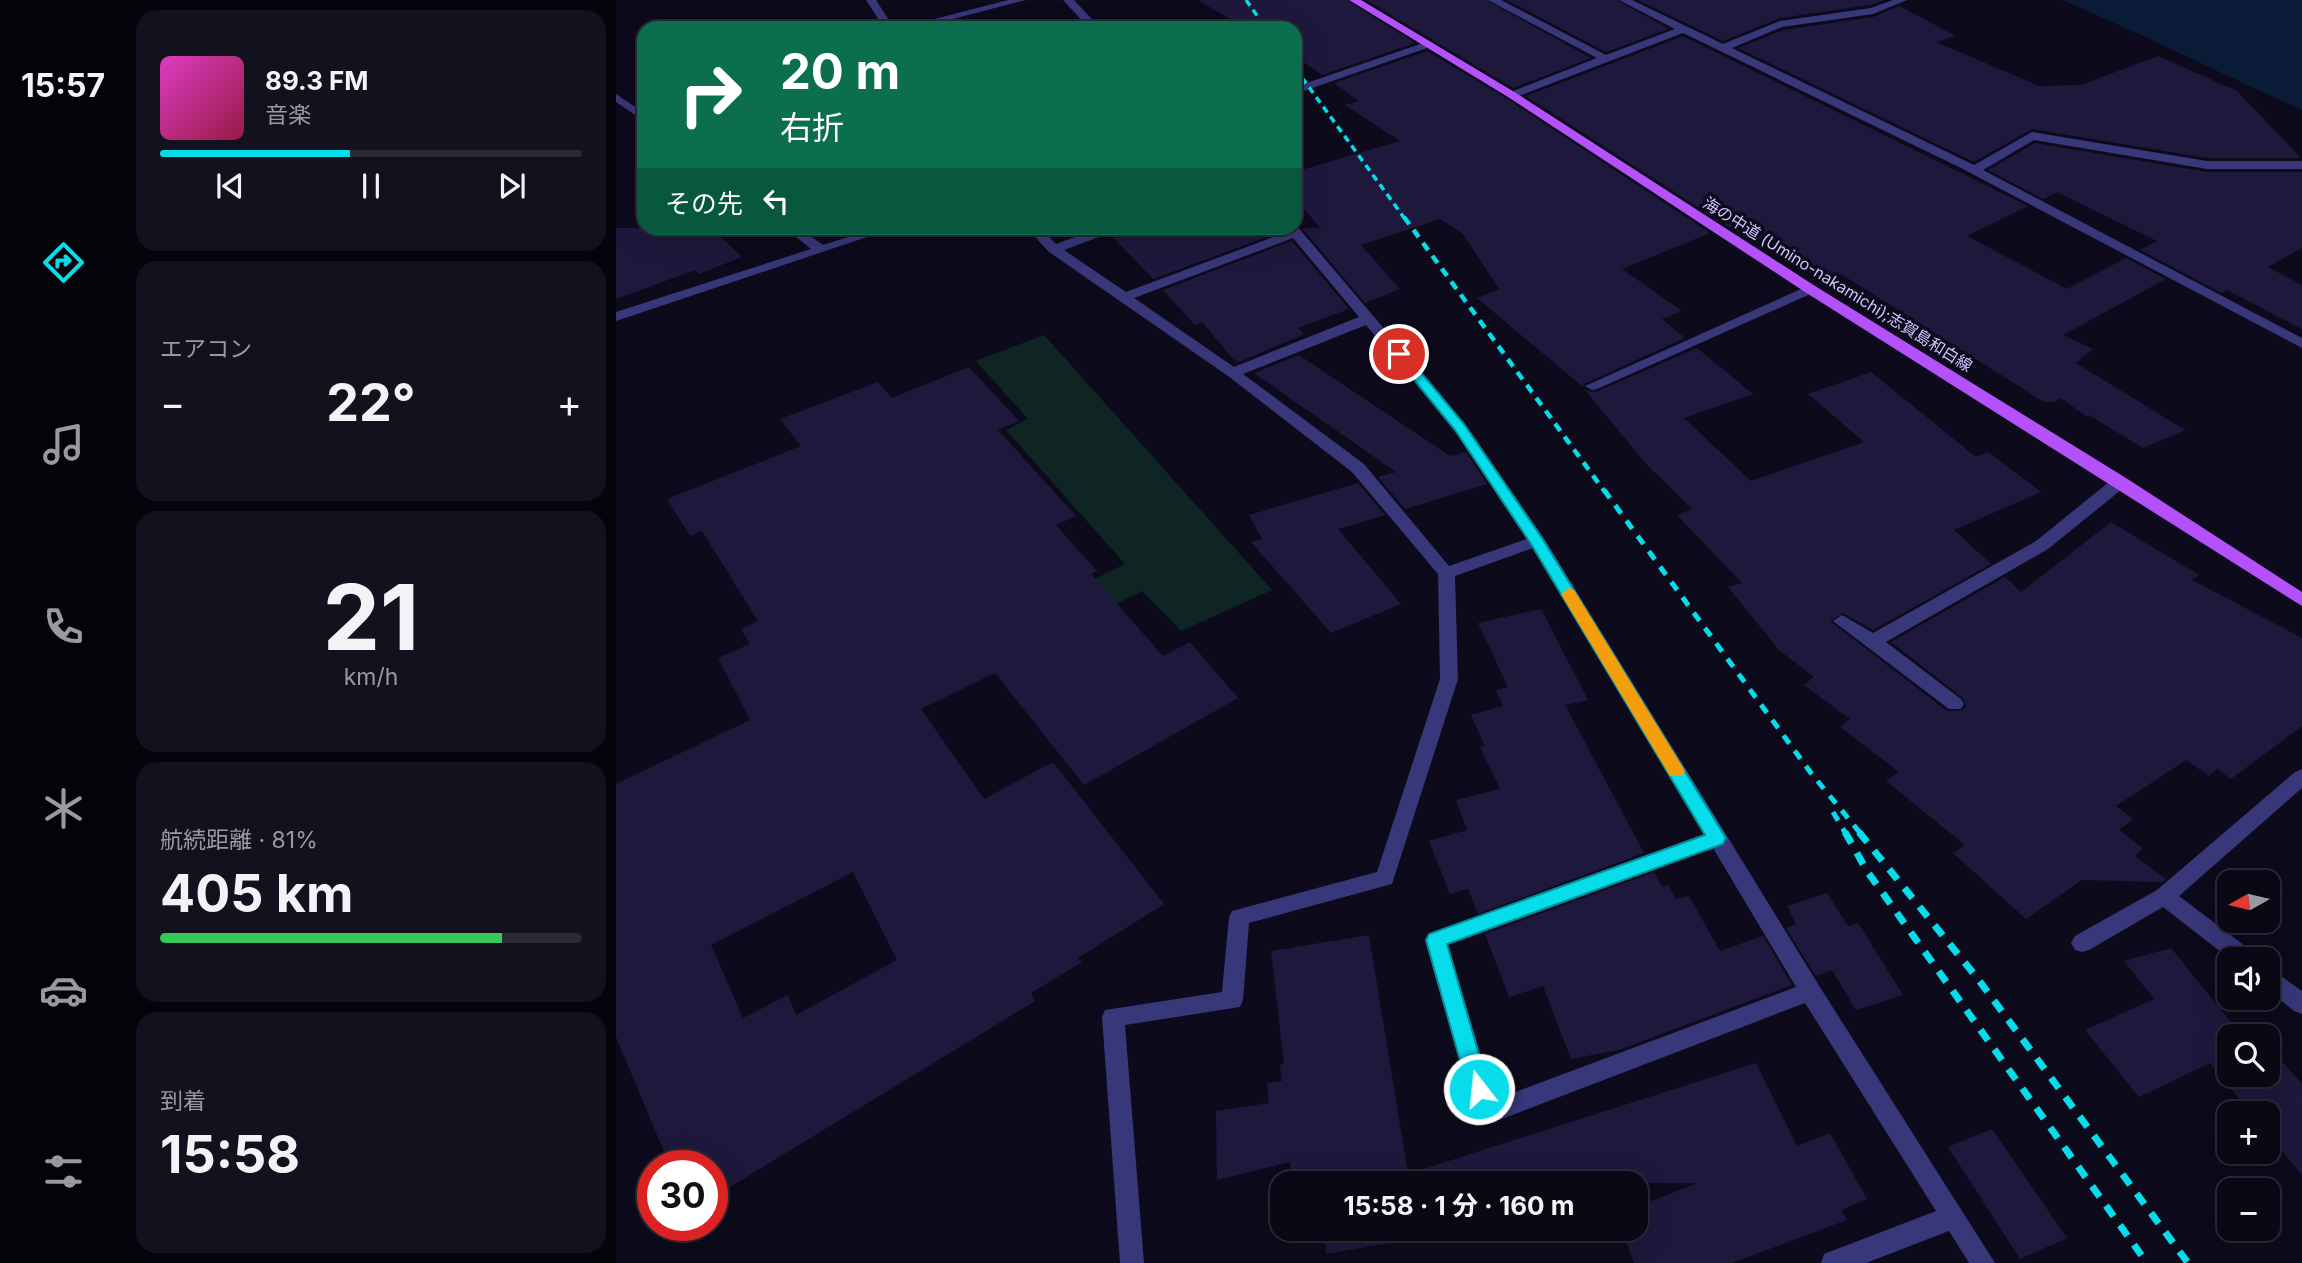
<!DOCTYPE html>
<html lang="ja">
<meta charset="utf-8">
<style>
body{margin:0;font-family:Inter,"Noto Sans JP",sans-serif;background:#13111d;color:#f1f3f6;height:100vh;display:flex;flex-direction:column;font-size:26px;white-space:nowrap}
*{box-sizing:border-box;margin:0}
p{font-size:23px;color:#999aa0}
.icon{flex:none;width:38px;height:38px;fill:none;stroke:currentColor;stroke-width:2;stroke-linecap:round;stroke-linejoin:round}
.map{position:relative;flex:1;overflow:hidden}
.side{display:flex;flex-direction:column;gap:10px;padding:10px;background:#06040b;width:490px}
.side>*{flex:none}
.banner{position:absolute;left:21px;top:21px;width:665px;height:214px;border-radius:21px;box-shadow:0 7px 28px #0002,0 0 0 2px #2a2934;background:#0b6e4f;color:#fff;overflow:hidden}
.needle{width:46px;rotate:262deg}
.buttons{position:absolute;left:1601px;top:870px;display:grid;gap:14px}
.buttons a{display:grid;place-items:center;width:63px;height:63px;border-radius:14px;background:#0a0814;box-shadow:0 7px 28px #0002,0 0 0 2px #2a2934;font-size:35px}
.speed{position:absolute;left:21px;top:1150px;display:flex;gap:14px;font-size:35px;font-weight:700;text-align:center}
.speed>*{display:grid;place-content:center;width:91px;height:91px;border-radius:50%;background:#0a0814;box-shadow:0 7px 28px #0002,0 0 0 2px #2a2934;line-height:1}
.speed .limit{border:10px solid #d22;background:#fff;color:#111}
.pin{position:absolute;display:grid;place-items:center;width:60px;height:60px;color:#fff;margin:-30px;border:4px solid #fff;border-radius:50%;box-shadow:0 2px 7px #0007}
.me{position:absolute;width:77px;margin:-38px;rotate:344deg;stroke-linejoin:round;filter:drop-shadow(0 0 5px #0008)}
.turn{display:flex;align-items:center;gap:24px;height:147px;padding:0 28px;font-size:32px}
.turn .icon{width:91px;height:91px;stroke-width:2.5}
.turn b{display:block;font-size:49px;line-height:60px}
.then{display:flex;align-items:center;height:66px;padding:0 28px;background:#0003;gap:14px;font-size:26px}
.big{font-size:52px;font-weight:700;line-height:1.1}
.side .widget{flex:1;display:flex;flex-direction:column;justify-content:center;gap:10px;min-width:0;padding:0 24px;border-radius:21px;background:#13111d}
.side .dial{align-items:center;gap:0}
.dial b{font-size:91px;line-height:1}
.song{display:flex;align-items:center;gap:21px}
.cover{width:84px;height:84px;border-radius:10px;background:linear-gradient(135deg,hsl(310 70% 55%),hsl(340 70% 35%))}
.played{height:7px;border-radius:4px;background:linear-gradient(90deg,#06dcea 45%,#2a2934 45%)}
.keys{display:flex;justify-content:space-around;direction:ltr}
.heat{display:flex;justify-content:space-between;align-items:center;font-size:38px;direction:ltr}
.charge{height:10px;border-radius:5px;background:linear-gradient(90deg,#34c759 81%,#2a2934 0)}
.trip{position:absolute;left:654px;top:1171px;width:378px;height:70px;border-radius:21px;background:#0a0814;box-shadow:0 7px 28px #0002,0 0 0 2px #2a2934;font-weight:700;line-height:70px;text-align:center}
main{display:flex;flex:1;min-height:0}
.menu{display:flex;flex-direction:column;width:126px;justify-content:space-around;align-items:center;background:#040308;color:#999aa0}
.menu .icon{width:49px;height:49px}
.menu .selected{color:#06dcea}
.menu b{font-size:32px;color:#f1f3f6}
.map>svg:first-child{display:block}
</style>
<main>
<nav class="menu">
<b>15:57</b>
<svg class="icon selected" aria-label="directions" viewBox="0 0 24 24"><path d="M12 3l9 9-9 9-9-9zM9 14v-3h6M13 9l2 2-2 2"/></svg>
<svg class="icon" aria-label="music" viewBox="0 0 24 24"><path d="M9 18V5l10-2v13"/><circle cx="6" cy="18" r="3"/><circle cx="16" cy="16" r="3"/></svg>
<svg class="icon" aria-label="phone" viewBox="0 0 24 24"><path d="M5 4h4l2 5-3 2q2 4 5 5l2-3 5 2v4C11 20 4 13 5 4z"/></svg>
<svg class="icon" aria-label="climate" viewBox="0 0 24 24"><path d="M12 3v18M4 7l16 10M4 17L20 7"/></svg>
<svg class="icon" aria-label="car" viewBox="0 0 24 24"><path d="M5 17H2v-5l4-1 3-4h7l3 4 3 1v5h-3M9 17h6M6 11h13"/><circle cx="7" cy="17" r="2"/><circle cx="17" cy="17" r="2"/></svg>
<svg class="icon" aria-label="filters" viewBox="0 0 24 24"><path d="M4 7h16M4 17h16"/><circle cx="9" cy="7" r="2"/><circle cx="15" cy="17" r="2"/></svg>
</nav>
<section class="side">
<div class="widget">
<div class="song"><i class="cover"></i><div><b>89.3 FM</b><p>音楽</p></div></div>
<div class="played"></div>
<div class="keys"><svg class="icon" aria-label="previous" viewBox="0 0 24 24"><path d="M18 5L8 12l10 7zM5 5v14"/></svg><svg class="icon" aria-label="pause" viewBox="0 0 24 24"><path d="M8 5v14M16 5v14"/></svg><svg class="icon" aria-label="next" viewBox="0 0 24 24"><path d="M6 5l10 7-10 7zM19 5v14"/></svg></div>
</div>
<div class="widget"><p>エアコン</p>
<div class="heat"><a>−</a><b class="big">22°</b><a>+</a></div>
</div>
<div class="widget dial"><b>21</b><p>km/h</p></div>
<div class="widget"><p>航続距離 · 81%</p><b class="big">405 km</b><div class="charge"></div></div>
<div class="widget"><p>到着</p><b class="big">15:58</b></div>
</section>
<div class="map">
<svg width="1686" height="1263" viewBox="0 0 1686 1263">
<rect width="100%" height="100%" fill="#0d0b1b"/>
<path fill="#0f2523" d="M428 335 656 590 565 631 526 591 372 668 351 643 509 564 390 430 412 419 360 361Z"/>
<path fill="#091b36" d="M1446 0H1686V110C1605 74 1527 34 1446 0Z"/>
<g fill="#1e183c" fill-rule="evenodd">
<path d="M582 0H731L799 43 706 75 679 56V28H630Z"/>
<path d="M750 0H870L975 58 897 88Z"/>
<path d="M891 0H1001L1053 29 990 52Z"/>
<path d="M1022 0H1269L1254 5 1164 18 1107 41Z"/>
<path d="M1283 6 1340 36 1320 42 1423 86 1465 85 1542 56 1621 91 1685 158H1591L1416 129 1358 162 1122 48 1167 30 1257 17Z"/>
<path d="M1067 36 1412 206 1351 236 1451 289 1510 258 1550 279 1447 335 1477 349 1460 363 1569 430 1527 448 1473 415 1470 416 1445 398 1438 402H1428L1225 274 1217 286 1111 226 910 96Z"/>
<path d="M811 51 891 99 1094 233 1006 269 1066 311 1046 319 1069 338 968 384 967 387 861 298 883 289 847 234 824 219 745 245 784 289 749 303 686 228H704L679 198V172L784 141 729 105 743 101 718 83Z"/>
<path d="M1419 143 1591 172H1686V248L1652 267 1686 285V329L1611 290 1606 293 1524 250 1541 241 1441 192 1427 199 1372 170Z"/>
<path d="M0 228H95L126 257 83 274 79 270 0 299Z"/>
<path d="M502 228H667V231L537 279 495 235 501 232Z"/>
<path d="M676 241 733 309 682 328 688 334 623 362 617 359 586 322 579 325 547 290Z"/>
<path d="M1081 348 1137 394 1068 418 1135 481 1248 442 1192 394 1255 372 1360 457 1372 452 1425 492 1338 530 1375 564 1257 630 1227 613 1214 621 1331 711 1347 710 1350 705 1347 698 1275 642 1389 577 1405 592 1495 522 1583 575 1576 580 1686 638V726L1615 779 1601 769 1593 776 1570 760 1500 806 1517 819 1503 830 1527 848 1519 856 1550 879 1546 882 1466 880 1410 919 1337 853 1349 845 1270 781 1283 772 1224 727 1234 719 1188 685 1198 677 1163 650 1112 587 1126 583 1061 515 1076 509 1032 466 968 389 975 392 982 391Z"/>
<path d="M683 355 834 456 850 452 871 484 789 509 762 477 780 472 638 373Z"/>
<path d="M353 367 403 421 382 430 460 516 440 525 481 571 475 574 547 656 574 642 622 698 468 785 379 673 305 709 368 799 437 762 548 904 462 958 466 962 415 993 419 1001 96 1198V1166H54L0 1037V784L134 720 102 658 134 644 125 629 142 621 86 531 74 536 51 499 185 446 164 419 262 382 276 398ZM237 872 281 960 180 1015 172 995 127 1018 95 945Z"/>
<path d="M742 483 769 515 722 529 785 604 715 633 635 542 646 539 633 515Z"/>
<path d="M925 609 972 700 949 705 1028 853 862 914 852 889 834 894 813 841 851 830 840 800 884 789 864 747 869 746 855 715 887 706 880 690 892 687 862 623Z"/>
<path d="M1038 872 1046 887 1052 885 1060 899 1073 896 1104 951 1147 936 1176 985 1003 1050 955 1059 927 986 893 997 869 934Z"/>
<path d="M1211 893 1232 926 1242 923 1287 995 1240 1010 1216 970 1200 976 1170 928 1180 924 1171 906Z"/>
<path d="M753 935 792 1174 1140 1063 1181 1146 1214 1133 1251 1199 1225 1210 1231 1220 1116 1263H1018L1005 1228H1020V1207L1082 1183H701L699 1171 675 1176 674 1162 601 1180 600 1111 653 1103 651 1083 666 1081 664 1065 668 1064 655 951Z"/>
<path d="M1555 948 1626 1036H1614V1074H1652V1051L1656 1050 1686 1084V1175L1652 1134V1113H1635L1594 1063 1523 1097 1469 1030 1538 999 1508 961Z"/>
<path d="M1376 1129 1451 1238 1404 1259 1332 1147Z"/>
<path d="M707 1228H801L803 1238 710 1254Z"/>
</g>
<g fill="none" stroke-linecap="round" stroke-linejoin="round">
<g fill="#373779" fill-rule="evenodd">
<path d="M250 0H260L278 28H268Z"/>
<path d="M392 0H410L302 28H284Z"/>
<path d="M447 0H458L484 28H473Z"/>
<path d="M872 0H885L990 55 1059 29 1003 0H1016L1107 44 1164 21 1255 8 1277 0H1291L1257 14 1166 27 1116 48 1358 165 1416 132 1591 161H1686V169H1591L1418 140 1367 170 1686 338V348L1345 168 1067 33 900 97H892V93L981 58Z"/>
<path d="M810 42 815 45 814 47 679 94V87Z"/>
<path d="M0 94 28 113V121L0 102Z"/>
<path d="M680 225 849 424 927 537 1202 984 1379 1263H1353L1333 1231 1250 1263H1205L1208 1254 1320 1211 1189 1003 870 1125 862 1122 809 940 813 934 1088 834 917 548 839 576 842 679 776 884 633 923 627 1000 624 1007 509 1025 528 1263H504L486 1017 489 1010 606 992 613 917 616 911 761 872 824 679 822 574 736 472 612 376 433 252 411 228H424L440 244 484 228H500L499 231 448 250 510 292 671 232 669 228ZM677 238 743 317 618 367 518 298ZM750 325 839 430 911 539 833 566 748 464 627 374ZM1097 848 1180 987 878 1100 832 945Z"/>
<path d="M169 228H183L207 245 261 228H278L0 321V312L195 249Z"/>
<path d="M1194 285 1199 286V292L981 389 976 390 969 386Z"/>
<path d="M1504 477 1512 482 1510 486 1432 549 1270 642 1345 699 1348 704 1345 709H1333L1217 621 1226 615 1257 633 1420 541 1498 478Z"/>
<path d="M1686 769V788L1563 896 1637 952 1640 959H1614L1547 907 1473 950 1466 952 1459 950 1455 943 1459 936 1541 890 1679 772Z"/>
<path d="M1652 967 1686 991V1014L1678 1011 1652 990Z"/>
</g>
<path fill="#b451fa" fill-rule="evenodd" d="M733 0H745L900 93 1199 286 1510 478 1686 592V606L1189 292 892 97Z"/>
<g stroke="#06dcea" stroke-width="3.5" stroke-dasharray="7 5" stroke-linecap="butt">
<path d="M630 0 650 28"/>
<path d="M679 68 789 219"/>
</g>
<path stroke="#06dcea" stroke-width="4.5" stroke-dasharray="9 7" stroke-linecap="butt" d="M788 217 989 492"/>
<g stroke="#06dcea" stroke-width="5" stroke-dasharray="10 9" stroke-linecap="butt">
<path d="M988 490 1195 773 1245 834"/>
<path d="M1217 812 1230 834"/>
</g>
<g stroke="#06dcea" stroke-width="7" stroke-dasharray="13 11" stroke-linecap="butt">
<path d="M1229 832 1251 871 1531 1263"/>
<path d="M1243 832 1362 979 1572 1263"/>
</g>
</g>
<path fill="#06dcea" stroke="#048f98" stroke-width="2" d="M783 350 788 352 848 424 926 538 1110 838 1107 844 831 944 873 1089 870 1096 863 1099 855 1096 852 1089 810 940 813 934 1089 835 915 544 839 430 777 354Z"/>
<path fill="#f59e0b" d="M953 588 958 590 1066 766 1069 771 1066 776H1054L945 594Z"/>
<g text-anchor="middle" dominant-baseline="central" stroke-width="7" stroke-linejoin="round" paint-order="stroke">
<g font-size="16" fill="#cbc7fe" stroke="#0d0b1b">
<text transform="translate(1222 284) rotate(32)">海の中道 (Umino-nakamichi);志賀島和白線</text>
</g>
</g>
</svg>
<div class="buttons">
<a><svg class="needle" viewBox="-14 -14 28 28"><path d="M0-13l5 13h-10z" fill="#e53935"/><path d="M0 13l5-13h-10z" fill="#999aa0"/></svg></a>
<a><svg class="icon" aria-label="sound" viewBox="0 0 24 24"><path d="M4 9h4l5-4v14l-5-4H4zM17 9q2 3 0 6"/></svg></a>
<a><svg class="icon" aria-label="search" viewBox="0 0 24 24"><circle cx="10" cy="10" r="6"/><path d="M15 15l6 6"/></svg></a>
<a>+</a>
<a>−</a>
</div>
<div class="speed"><div class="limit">30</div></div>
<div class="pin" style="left:783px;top:354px;background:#d93025"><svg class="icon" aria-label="arrive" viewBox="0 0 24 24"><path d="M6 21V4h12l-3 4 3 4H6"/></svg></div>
<svg class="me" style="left:863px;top:1089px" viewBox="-20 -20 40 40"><circle r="17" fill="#06dcea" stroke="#fff" stroke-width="3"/><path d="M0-11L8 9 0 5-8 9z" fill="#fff"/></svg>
<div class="trip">15:58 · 1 分 · 160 m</div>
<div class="banner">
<div class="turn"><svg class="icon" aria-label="right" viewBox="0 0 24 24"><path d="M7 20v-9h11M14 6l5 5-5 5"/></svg><div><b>20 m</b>右折</div></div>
<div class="then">その先<svg class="icon" aria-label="left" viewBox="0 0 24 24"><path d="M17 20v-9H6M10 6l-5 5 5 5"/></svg></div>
</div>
</div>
</main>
